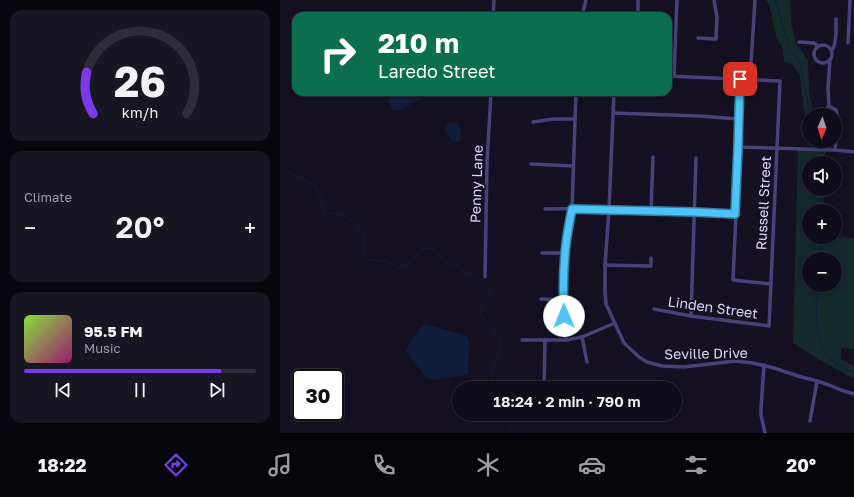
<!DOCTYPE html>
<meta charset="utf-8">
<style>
body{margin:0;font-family:"Golos Text",sans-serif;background:#191623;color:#f1f3f6;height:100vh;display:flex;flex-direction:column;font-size:15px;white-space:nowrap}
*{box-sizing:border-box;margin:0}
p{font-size:13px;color:#9c9ca2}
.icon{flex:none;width:22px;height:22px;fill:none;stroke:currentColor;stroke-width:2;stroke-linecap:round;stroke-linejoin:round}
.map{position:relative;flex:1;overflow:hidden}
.drawer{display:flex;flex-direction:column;gap:10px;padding:10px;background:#09070e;width:280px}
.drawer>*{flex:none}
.banner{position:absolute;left:12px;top:12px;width:380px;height:84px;border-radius:12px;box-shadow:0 2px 10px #0003,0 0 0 1px #302d39;background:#0b6e4f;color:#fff;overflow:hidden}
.needle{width:26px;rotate:182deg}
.fabs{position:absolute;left:522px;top:108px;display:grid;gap:8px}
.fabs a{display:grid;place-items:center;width:40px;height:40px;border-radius:50%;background:#100d1a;box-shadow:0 2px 10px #0003,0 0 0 1px #302d39;font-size:20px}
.speed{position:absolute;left:12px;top:369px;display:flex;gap:8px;font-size:20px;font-weight:700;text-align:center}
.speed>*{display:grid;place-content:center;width:52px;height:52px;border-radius:50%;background:#100d1a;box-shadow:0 2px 10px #0003,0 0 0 1px #302d39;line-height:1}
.speed .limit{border:2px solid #111;border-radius:6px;background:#fff;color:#111}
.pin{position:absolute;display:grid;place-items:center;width:34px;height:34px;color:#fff;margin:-17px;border-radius:8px;box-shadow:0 2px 6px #0006}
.me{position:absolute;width:44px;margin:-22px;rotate:359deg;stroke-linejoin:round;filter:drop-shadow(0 0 3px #0008)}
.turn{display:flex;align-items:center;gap:14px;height:84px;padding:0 20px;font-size:18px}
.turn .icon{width:52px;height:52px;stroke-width:2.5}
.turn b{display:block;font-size:28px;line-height:34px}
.big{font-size:30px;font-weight:600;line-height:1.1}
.drawer .tile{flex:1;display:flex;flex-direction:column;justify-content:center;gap:6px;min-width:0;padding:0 14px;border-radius:12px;background:#191623}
.drawer .dial{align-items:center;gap:0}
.dial svg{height:104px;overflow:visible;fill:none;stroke:#302d39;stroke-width:7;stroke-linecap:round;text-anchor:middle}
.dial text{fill:#f1f3f6;stroke:none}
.song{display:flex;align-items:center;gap:12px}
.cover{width:48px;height:48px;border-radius:6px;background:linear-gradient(135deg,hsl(90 70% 55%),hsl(320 70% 35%))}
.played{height:4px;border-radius:2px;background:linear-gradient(90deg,#7c3aed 85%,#302d39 85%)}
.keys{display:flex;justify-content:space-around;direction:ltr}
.heat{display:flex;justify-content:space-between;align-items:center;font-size:22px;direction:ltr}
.trip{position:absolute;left:172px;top:381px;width:230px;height:40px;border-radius:20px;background:#100d1a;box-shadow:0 2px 10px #0003,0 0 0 1px #302d39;font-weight:600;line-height:40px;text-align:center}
.tabs{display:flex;height:64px;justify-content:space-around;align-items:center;background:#06050a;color:#9c9ca2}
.tabs .icon{width:28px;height:28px}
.tabs .current{color:#7c3aed}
.tabs b{font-size:18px;color:#f1f3f6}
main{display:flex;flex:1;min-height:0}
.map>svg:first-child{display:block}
</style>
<main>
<section class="drawer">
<div class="tile dial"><svg viewBox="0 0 100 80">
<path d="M14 69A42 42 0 1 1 86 69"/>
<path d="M14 69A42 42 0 0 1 9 37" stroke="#7c3aed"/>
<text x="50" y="56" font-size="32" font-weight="700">26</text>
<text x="50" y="72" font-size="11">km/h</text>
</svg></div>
<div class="tile"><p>Climate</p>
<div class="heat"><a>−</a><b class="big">20°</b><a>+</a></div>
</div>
<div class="tile">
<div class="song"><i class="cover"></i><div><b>95.5 FM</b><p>Music</p></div></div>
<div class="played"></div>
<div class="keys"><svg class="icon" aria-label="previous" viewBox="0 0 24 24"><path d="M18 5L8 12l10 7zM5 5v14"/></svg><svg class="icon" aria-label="pause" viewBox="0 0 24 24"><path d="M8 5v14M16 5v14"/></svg><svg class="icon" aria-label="next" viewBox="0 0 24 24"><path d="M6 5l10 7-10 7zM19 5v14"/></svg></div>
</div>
</section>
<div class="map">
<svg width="574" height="433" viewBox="0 0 574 433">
<rect width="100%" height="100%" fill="#151122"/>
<g fill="#152a2b" fill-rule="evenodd">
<path d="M486 0H510L511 21 516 44 528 60 529 91 533 115H529V125L524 111 520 76 513 65 504 62 503 49 496 36 489 4Z"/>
<path d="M531 141H541L545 150V163H529V189H544L543 211H529V237H555L574 238V349L561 348V359L574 366V379L538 359 513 343 518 149H532ZM529 259H555V285H529Z"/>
</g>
<g fill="#101d3b">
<path d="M113 92H138L140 99C136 103 118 111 113 111L109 104 108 97V96L113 93Z"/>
<path d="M170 123H175L179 125 181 131 180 137 181 138 179 142 172 140 165 131 166 127Z"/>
<path d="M145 324H146L187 336 188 338 189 342 188 373 186 375 152 380 149 379 146 377 126 352V349L142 326Z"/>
</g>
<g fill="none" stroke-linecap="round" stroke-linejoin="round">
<g stroke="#101d3b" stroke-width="1">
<path d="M495 0 509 46 521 66 530 115"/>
<path d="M535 141 536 147"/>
<path d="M538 155 539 163"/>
<path d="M0 169 17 176 35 185 41 198 44 212 64 215 78 226 86 240 82 251 88 260 108 261 118 269 130 261 143 248 154 249 163 259 196 278 210 292V297L202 304 201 316 212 326 220 339 219 352 213 368 212 382 217 388"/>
<path d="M540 211V189"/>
<path d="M540 259V237"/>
<path d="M538 285 536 299 537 328 542 348 554 362 574 373"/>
<path d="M226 414 233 433"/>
</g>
<g stroke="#49427a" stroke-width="3.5">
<path d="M213 16 214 0"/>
<path d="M302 16 306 0"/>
<path d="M358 16V0"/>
<path d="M418 38 436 39 437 17 434 0"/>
<path d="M519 42 534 43 538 46"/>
<path d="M568 43 570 0"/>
<circle cx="543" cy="54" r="9"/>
<path d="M552 50C557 44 556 28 556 19"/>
<path d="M394 76 397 0"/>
<path d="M460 79 459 147 453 280 491 284"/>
<path d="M470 79 475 0"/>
<path d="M334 92 329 210 325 265V292L326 304 337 328 344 343 359 357 367 362 382 366 404 367 455 361 473 363 494 368 518 376 537 381 549 385 561 390 574 394"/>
<path d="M549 106 556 110 557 114 555 121"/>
<path d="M333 113 419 116 459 119"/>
<path d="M546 115 547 108 549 106 548 89 550 60"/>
<path d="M253 122 274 119H295"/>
<path d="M555 132 556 138 555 150"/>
<path d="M459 147 555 150 574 152"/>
<path d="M251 164 293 166"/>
<path d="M265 209C329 208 392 211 455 214"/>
<path d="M371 211 373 157"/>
<path d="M262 253H285"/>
<path d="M325 265 371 266V258"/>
<path d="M205 277 207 163 211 92"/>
<path d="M261 299 283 300"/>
<path d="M374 309 411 316 489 326 500 81 388 76"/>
<path d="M411 316 416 158"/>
<path d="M302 337 307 362"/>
<path d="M242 340H286L302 337 335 323"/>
<path d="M286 340 283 300 285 253 288 231 292 209 296 92"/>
<path d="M484 365 481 408V415L485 433"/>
<path d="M264 387 265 340"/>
<path d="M530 421 537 381"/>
</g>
</g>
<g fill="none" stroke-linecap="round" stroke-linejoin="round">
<g stroke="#337fa1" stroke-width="10">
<path id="route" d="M284 316C283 296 283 275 285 254 286 239 289 224 292 209L414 212 455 214 458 147 460 79"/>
</g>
<use href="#route" stroke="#4fc3f7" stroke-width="7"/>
</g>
<g text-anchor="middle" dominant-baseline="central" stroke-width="4" stroke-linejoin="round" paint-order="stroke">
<g font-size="14" fill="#ded7fa" stroke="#151122">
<text transform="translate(196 184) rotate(-88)">Penny Lane</text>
<text transform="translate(483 203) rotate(-87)">Russell Street</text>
<text transform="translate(433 307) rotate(8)">Linden Street</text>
<text transform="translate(426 353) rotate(-1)">Seville Drive</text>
</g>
</g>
</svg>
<div class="fabs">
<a><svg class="needle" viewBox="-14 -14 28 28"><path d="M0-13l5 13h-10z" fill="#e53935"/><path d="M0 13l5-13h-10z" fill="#9c9ca2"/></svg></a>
<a><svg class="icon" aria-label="sound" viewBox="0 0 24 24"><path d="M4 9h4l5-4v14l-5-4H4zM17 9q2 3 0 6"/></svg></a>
<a>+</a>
<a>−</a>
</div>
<div class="speed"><div class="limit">30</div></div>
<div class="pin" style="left:460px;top:79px;background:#d93025"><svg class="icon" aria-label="arrive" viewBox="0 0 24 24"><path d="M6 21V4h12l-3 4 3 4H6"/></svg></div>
<svg class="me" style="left:284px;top:316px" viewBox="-20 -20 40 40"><circle r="19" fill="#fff"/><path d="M0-13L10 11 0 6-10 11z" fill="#4fc3f7"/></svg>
<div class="trip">18:24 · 2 min · 790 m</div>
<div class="banner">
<div class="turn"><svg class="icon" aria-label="right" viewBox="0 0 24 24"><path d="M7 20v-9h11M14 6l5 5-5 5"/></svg><div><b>210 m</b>Laredo Street</div></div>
</div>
</div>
</main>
<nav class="tabs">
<b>18:22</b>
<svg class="icon current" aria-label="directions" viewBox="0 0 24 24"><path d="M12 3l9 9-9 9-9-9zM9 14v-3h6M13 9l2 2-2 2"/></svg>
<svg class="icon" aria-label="music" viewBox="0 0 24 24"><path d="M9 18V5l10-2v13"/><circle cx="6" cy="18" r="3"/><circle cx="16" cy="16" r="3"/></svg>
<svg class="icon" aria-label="phone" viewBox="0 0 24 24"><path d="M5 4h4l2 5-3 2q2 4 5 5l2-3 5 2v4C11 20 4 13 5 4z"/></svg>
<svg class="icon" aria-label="climate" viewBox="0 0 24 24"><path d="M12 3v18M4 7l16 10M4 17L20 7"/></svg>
<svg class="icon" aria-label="car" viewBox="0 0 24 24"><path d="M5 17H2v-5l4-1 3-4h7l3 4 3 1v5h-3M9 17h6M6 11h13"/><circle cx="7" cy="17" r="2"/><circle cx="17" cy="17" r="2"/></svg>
<svg class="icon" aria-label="filters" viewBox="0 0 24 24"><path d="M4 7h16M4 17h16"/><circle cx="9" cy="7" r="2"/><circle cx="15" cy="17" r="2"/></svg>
<b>20°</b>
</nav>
